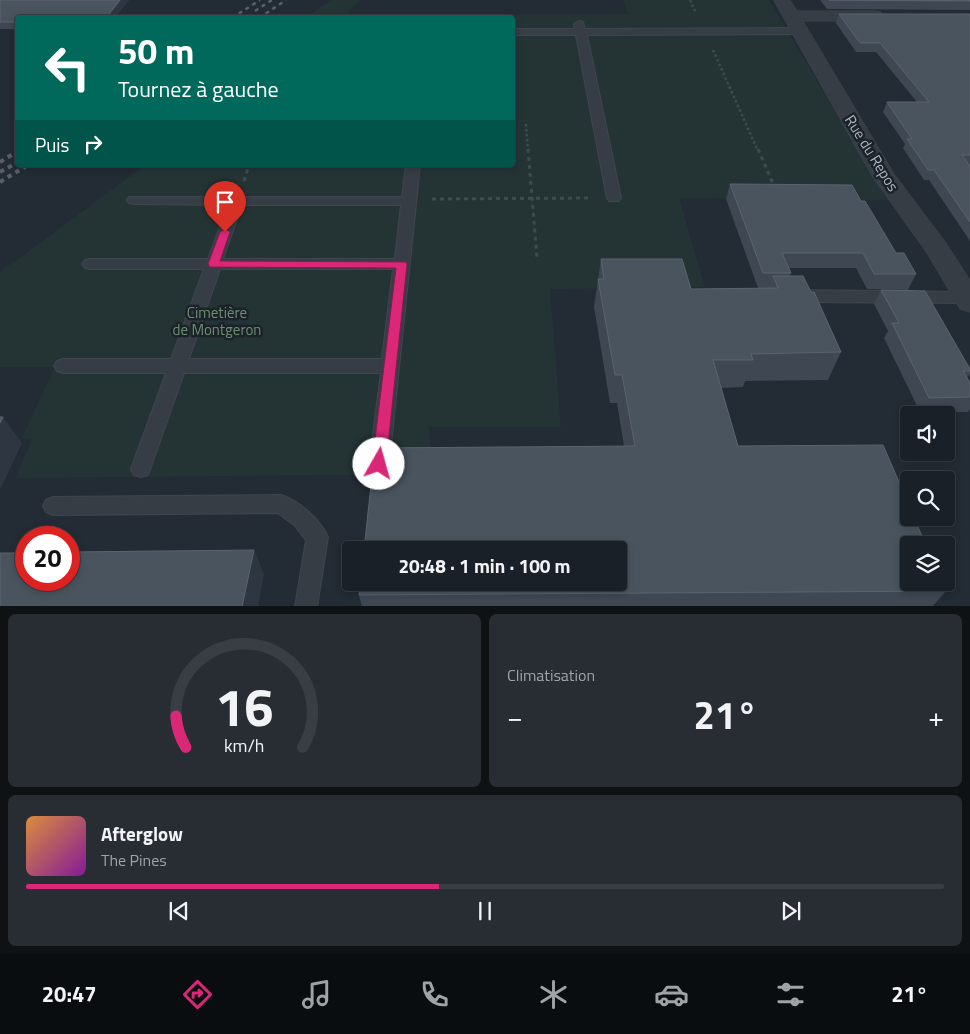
<!DOCTYPE html>
<html lang="fr">
<meta charset="utf-8">
<style>
body{margin:0;font-family:"Titillium Web",sans-serif;background:#272d33;color:#f1f3f6;height:100vh;display:flex;flex-direction:column;font-size:19px;white-space:nowrap}
*{box-sizing:border-box;margin:0}
p{font-size:16px;color:#9fa3a7}
.icon{flex:none;width:28px;height:28px;fill:none;stroke:currentColor;stroke-width:2;stroke-linecap:round;stroke-linejoin:round}
.map{position:relative;height:606px;overflow:hidden}
.sheet{display:flex;flex-direction:column;gap:8px;padding:8px;background:#0e1215;flex:1}
.sheet>*{flex:none}
.top-card{position:absolute;left:15px;top:15px;width:500px;height:152px;border-radius:5px;box-shadow:0 2px 8px #0003,0 0 0 1px #383e44;background:#00695c;color:#fff;overflow:hidden}
.tools{position:absolute;left:900px;top:406px;display:grid;gap:10px}
.tools a{display:grid;place-items:center;width:55px;height:55px;border-radius:5px;background:#1a2027;box-shadow:0 2px 8px #0003,0 0 0 1px #383e44;font-size:25px}
.speed{position:absolute;left:15px;top:526px;display:flex;gap:10px;font-size:25px;font-weight:700;text-align:center}
.speed>*{display:grid;place-content:center;width:65px;height:65px;border-radius:50%;background:#1a2027;box-shadow:0 2px 8px #0003,0 0 0 1px #383e44;line-height:1}
.speed .limit{border:8px solid #d22;background:#fff;color:#111}
.pin{position:absolute;display:grid;place-items:center;width:42px;height:42px;color:#fff;margin:-51px -21px;border-radius:50% 50% 50% 0;rotate:-45deg;box-shadow:0 0 5px #0007}
.pin .icon{rotate:45deg}
.me{position:absolute;width:55px;margin:-28px;rotate:7deg;stroke-linejoin:round;filter:drop-shadow(0 0 4px #0008)}
.turn{display:flex;align-items:center;gap:18px;height:105px;padding:0 20px;font-size:22px}
.turn .icon{width:65px;height:65px;stroke-width:2.5}
.turn b{display:block;font-size:35px;line-height:42px}
.then{display:flex;align-items:center;height:48px;padding:0 20px;background:#0003;gap:10px;font-size:19px}
.big{font-size:38px;font-weight:700;line-height:1.1}
.sheet .widget{flex:1;display:flex;flex-direction:column;justify-content:center;gap:8px;min-width:0;padding:0 18px;border-radius:8px;background:#272d33}
.sheet .dial{align-items:center;gap:0}
.dial svg{height:130px;overflow:visible;fill:none;stroke:#383e44;stroke-width:7;stroke-linecap:round;text-anchor:middle}
.dial text{fill:#f1f3f6;stroke:none}
.song{display:flex;align-items:center;gap:15px}
.cover{width:60px;height:60px;border-radius:8px;background:linear-gradient(135deg,hsl(30 70% 55%),hsl(290 70% 35%))}
.played{height:5px;border-radius:2px;background:linear-gradient(90deg,#db2777 45%,#383e44 45%)}
.keys{display:flex;justify-content:space-around;direction:ltr}
.heat{display:flex;justify-content:space-between;align-items:center;font-size:28px;direction:ltr}
.sheet .tiles{flex:1;display:grid;gap:8px;grid-template-columns:1fr 1fr}
.widget:last-child{grid-column:span 2}
.trip{position:absolute;left:342px;top:541px;width:285px;height:50px;border-radius:5px;background:#1a2027;box-shadow:0 2px 8px #0003,0 0 0 1px #383e44;font-weight:700;line-height:50px;text-align:center}
.menu{display:flex;height:80px;justify-content:space-around;align-items:center;background:#0a0d10;color:#9fa3a7}
.menu .icon{width:35px;height:35px}
.menu .current{color:#db2777}
.menu b{font-size:22px;color:#f1f3f6}
.map>svg:first-child{display:block}
</style>
<div class="map">
<svg width="970" height="607" viewBox="0 0 970 607">
<rect width="100%" height="100%" fill="#232b34"/>
<path fill="#243435" d="M331 0H359L347 15 628 14 623 0H769L887 200 679 198 705 287 550 289 561 427H429L432 474 15 478 32 440 21 439 55 367H0V271L20 258 145 165H512V18L306 17Z"/>
<g fill="none" stroke-linecap="round" stroke-linejoin="round">
<g stroke="#3f464e" stroke-width="2">
<g id="service">
<path d="M579 21 583 22 585 29 800 28 805 31 800 34 587 35 621 198 619 201H609L607 198 576 35H512V29H575L574 24Z"/>
<path d="M406 165H420L389 464 386 470 379 472 372 470 369 464 381 373H184L148 475 141 477 134 475 131 469 166 373H63L57 371 54 366 57 361 63 359H171L204 269H90L85 268 82 264 85 260 90 259H208L228 205 134 204 129 203 127 200 129 197H402ZM242 205H401L395 259H223ZM220 269H393L382 359H189Z"/>
<path d="M794 290 968 292 970 293V303L794 302 788 300 786 296 788 292Z"/>
<path d="M281 495C300 502 319 518 328 537L317 607H295L306 540 294 525 278 513 53 515 46 512 43 506 46 500 53 497Z"/>
</g>
</g>
<g stroke="#3f464e" stroke-width="1">
<path id="minor" d="M774 0H790L797 11H875L881 12 884 16 881 20 875 21H803L894 174 946 243 970 280V312L960 309 927 253 872 176Z"/>
</g>
<g stroke="#3d4d4e" stroke-width="2.5" stroke-dasharray="2.5 2.5" stroke-linecap="butt">
<path d="M690 0 696 13"/>
<path d="M713 50 758 151"/>
<path d="M526 124 528 151"/>
</g>
<g stroke="#3d4d4e" stroke-width="3" stroke-dasharray="4 4" stroke-linecap="butt">
<path d="M528 149 537 258"/>
<path d="M758 149 774 186"/>
<path d="M244 181 249 165"/>
<path d="M432 199 591 198"/>
</g>
<use href="#service" fill="#363d45" fill-rule="evenodd"/>
<use href="#minor" fill="#363d45" fill-rule="evenodd"/>
<g stroke="#58616b" stroke-width="2.5" stroke-dasharray="4 4" stroke-linecap="butt">
<path d="M255 11 272 0"/>
<path d="M232 18 260 0"/>
<path d="M259 18 286 0"/>
</g>
<g stroke="#58616b" stroke-width="4" stroke-dasharray="4.5 4.5" stroke-linecap="butt">
<path d="M0 162 18 151"/>
<path d="M0 172 18 162"/>
<path d="M0 182 28 165"/>
</g>
</g>
<g fill="#3e4752">
<path d="M0 0H129L114 18H18V29H0Z"/>
<path d="M820 0H970V10L827 9Z"/>
<path d="M839 14H970V241L929 180H924L903 148 905 144 883 112 887 102H917L876 52H856L836 23Z"/>
<path d="M730 184 861 201 896 253 916 274 908 290 867 289 856 268H789L791 273 790 276 811 292 841 352 828 380 745 381 743 387 721 388 738 446 946 591 932 607H362L359 595 624 446 617 403H610L594 307 601 259 691 289 758 288 726 199Z"/>
<path d="M881 290 970 369V374L967 378 970 383V409L968 412H920L884 338 888 331 874 304Z"/>
</g>
<g fill="#2e3741">
<path d="M120 0H129L114 18H106Z"/>
<path d="M3 417 22 443 0 490V423Z"/>
<path d="M254 550 264 574 258 607H242Z"/>
</g>
<g fill="#4a545e" stroke="#5a636e">
<path d="M0 0H120L106 18H18V22H0Z"/>
<path d="M829 0H970V1Z"/>
<path d="M839 14H970V155H962L970 166V222L934 170H928L907 139H912L887 102H929L880 43H860Z"/>
<path d="M730 184 852 185 861 201H865L896 253H904L916 274H874L863 253H782L791 273H763Z"/>
<path d="M601 259H682L691 289 778 288 773 276H803L811 292H814L841 352 751 354 753 360H713L738 446 883 445 909 505V518H914L926 545H909V582H943L946 591 359 595 361 582H619V550H364L375 448 635 446 622 375H615L598 279H604Z"/>
<path d="M881 290 925 291 970 369V371H963L970 383V397L929 398 892 323H899Z"/>
<path d="M0 417H3L0 423Z"/>
<path d="M254 550 242 607H0V553H26V580H69V552Z"/>
</g>
<path fill="#db2777" stroke="#8e194d" d="M225 229 230 232 220 261 406 262 407 264 386 464 384 468 379 470 374 468 372 464 396 268 210 267 208 264 220 232Z"/>
<g text-anchor="middle" dominant-baseline="central" stroke-width="5" stroke-linejoin="round" paint-order="stroke">
<g font-size="15" fill="#b0b8c1" stroke="#1b2229">
<text transform="translate(872 153) rotate(58)">Rue du Repos</text>
</g>
<g font-size="15" fill="#6b8e71" stroke="#1b2229">
<text x="217" y="312">Cimetière<tspan x="217" dy="17">de Montgeron</tspan></text>
</g>
</g>
</svg>
<div class="tools">
<a><svg class="icon" aria-label="sound" viewBox="0 0 24 24"><path d="M4 9h4l5-4v14l-5-4H4zM17 9q2 3 0 6"/></svg></a>
<a><svg class="icon" aria-label="search" viewBox="0 0 24 24"><circle cx="10" cy="10" r="6"/><path d="M15 15l6 6"/></svg></a>
<a><svg class="icon" aria-label="layers" viewBox="0 0 24 24"><path d="M12 4l9 5-9 5-9-5zM3 14l9 5 9-5"/></svg></a>
</div>
<div class="speed"><div class="limit">20</div></div>
<div class="pin" style="left:225px;top:232px;background:#d93025"><svg class="icon" aria-label="arrive" viewBox="0 0 24 24"><path d="M6 21V4h12l-3 4 3 4H6"/></svg></div>
<svg class="me" style="left:379px;top:464px" viewBox="-20 -20 40 40"><circle r="19" fill="#fff"/><path d="M0-13L10 11 0 6-10 11z" fill="#db2777"/></svg>
<div class="trip">20:48 · 1 min · 100 m</div>
<div class="top-card">
<div class="turn"><svg class="icon" aria-label="left" viewBox="0 0 24 24"><path d="M17 20v-9H6M10 6l-5 5 5 5"/></svg><div><b>50 m</b>Tournez à gauche</div></div>
<div class="then">Puis<svg class="icon" aria-label="right" viewBox="0 0 24 24"><path d="M7 20v-9h11M14 6l5 5-5 5"/></svg></div>
</div>
</div>
<section class="sheet">
<div class="tiles">
<div class="widget dial"><svg viewBox="0 0 100 80">
<path d="M14 69A42 42 0 1 1 86 69"/>
<path d="M14 69A42 42 0 0 1 8 50" stroke="#db2777"/>
<text x="50" y="56" font-size="32" font-weight="700">16</text>
<text x="50" y="72" font-size="11">km/h</text>
</svg></div>
<div class="widget"><p>Climatisation</p>
<div class="heat"><a>−</a><b class="big">21°</b><a>+</a></div>
</div>
<div class="widget">
<div class="song"><i class="cover"></i><div><b>Afterglow</b><p>The Pines</p></div></div>
<div class="played"></div>
<div class="keys"><svg class="icon" aria-label="previous" viewBox="0 0 24 24"><path d="M18 5L8 12l10 7zM5 5v14"/></svg><svg class="icon" aria-label="pause" viewBox="0 0 24 24"><path d="M8 5v14M16 5v14"/></svg><svg class="icon" aria-label="next" viewBox="0 0 24 24"><path d="M6 5l10 7-10 7zM19 5v14"/></svg></div>
</div>
</div>
</section>
<nav class="menu">
<b>20:47</b>
<svg class="icon current" aria-label="directions" viewBox="0 0 24 24"><path d="M12 3l9 9-9 9-9-9zM9 14v-3h6M13 9l2 2-2 2"/></svg>
<svg class="icon" aria-label="music" viewBox="0 0 24 24"><path d="M9 18V5l10-2v13"/><circle cx="6" cy="18" r="3"/><circle cx="16" cy="16" r="3"/></svg>
<svg class="icon" aria-label="phone" viewBox="0 0 24 24"><path d="M5 4h4l2 5-3 2q2 4 5 5l2-3 5 2v4C11 20 4 13 5 4z"/></svg>
<svg class="icon" aria-label="climate" viewBox="0 0 24 24"><path d="M12 3v18M4 7l16 10M4 17L20 7"/></svg>
<svg class="icon" aria-label="car" viewBox="0 0 24 24"><path d="M5 17H2v-5l4-1 3-4h7l3 4 3 1v5h-3M9 17h6M6 11h13"/><circle cx="7" cy="17" r="2"/><circle cx="17" cy="17" r="2"/></svg>
<svg class="icon" aria-label="filters" viewBox="0 0 24 24"><path d="M4 7h16M4 17h16"/><circle cx="9" cy="7" r="2"/><circle cx="15" cy="17" r="2"/></svg>
<b>21°</b>
</nav>
